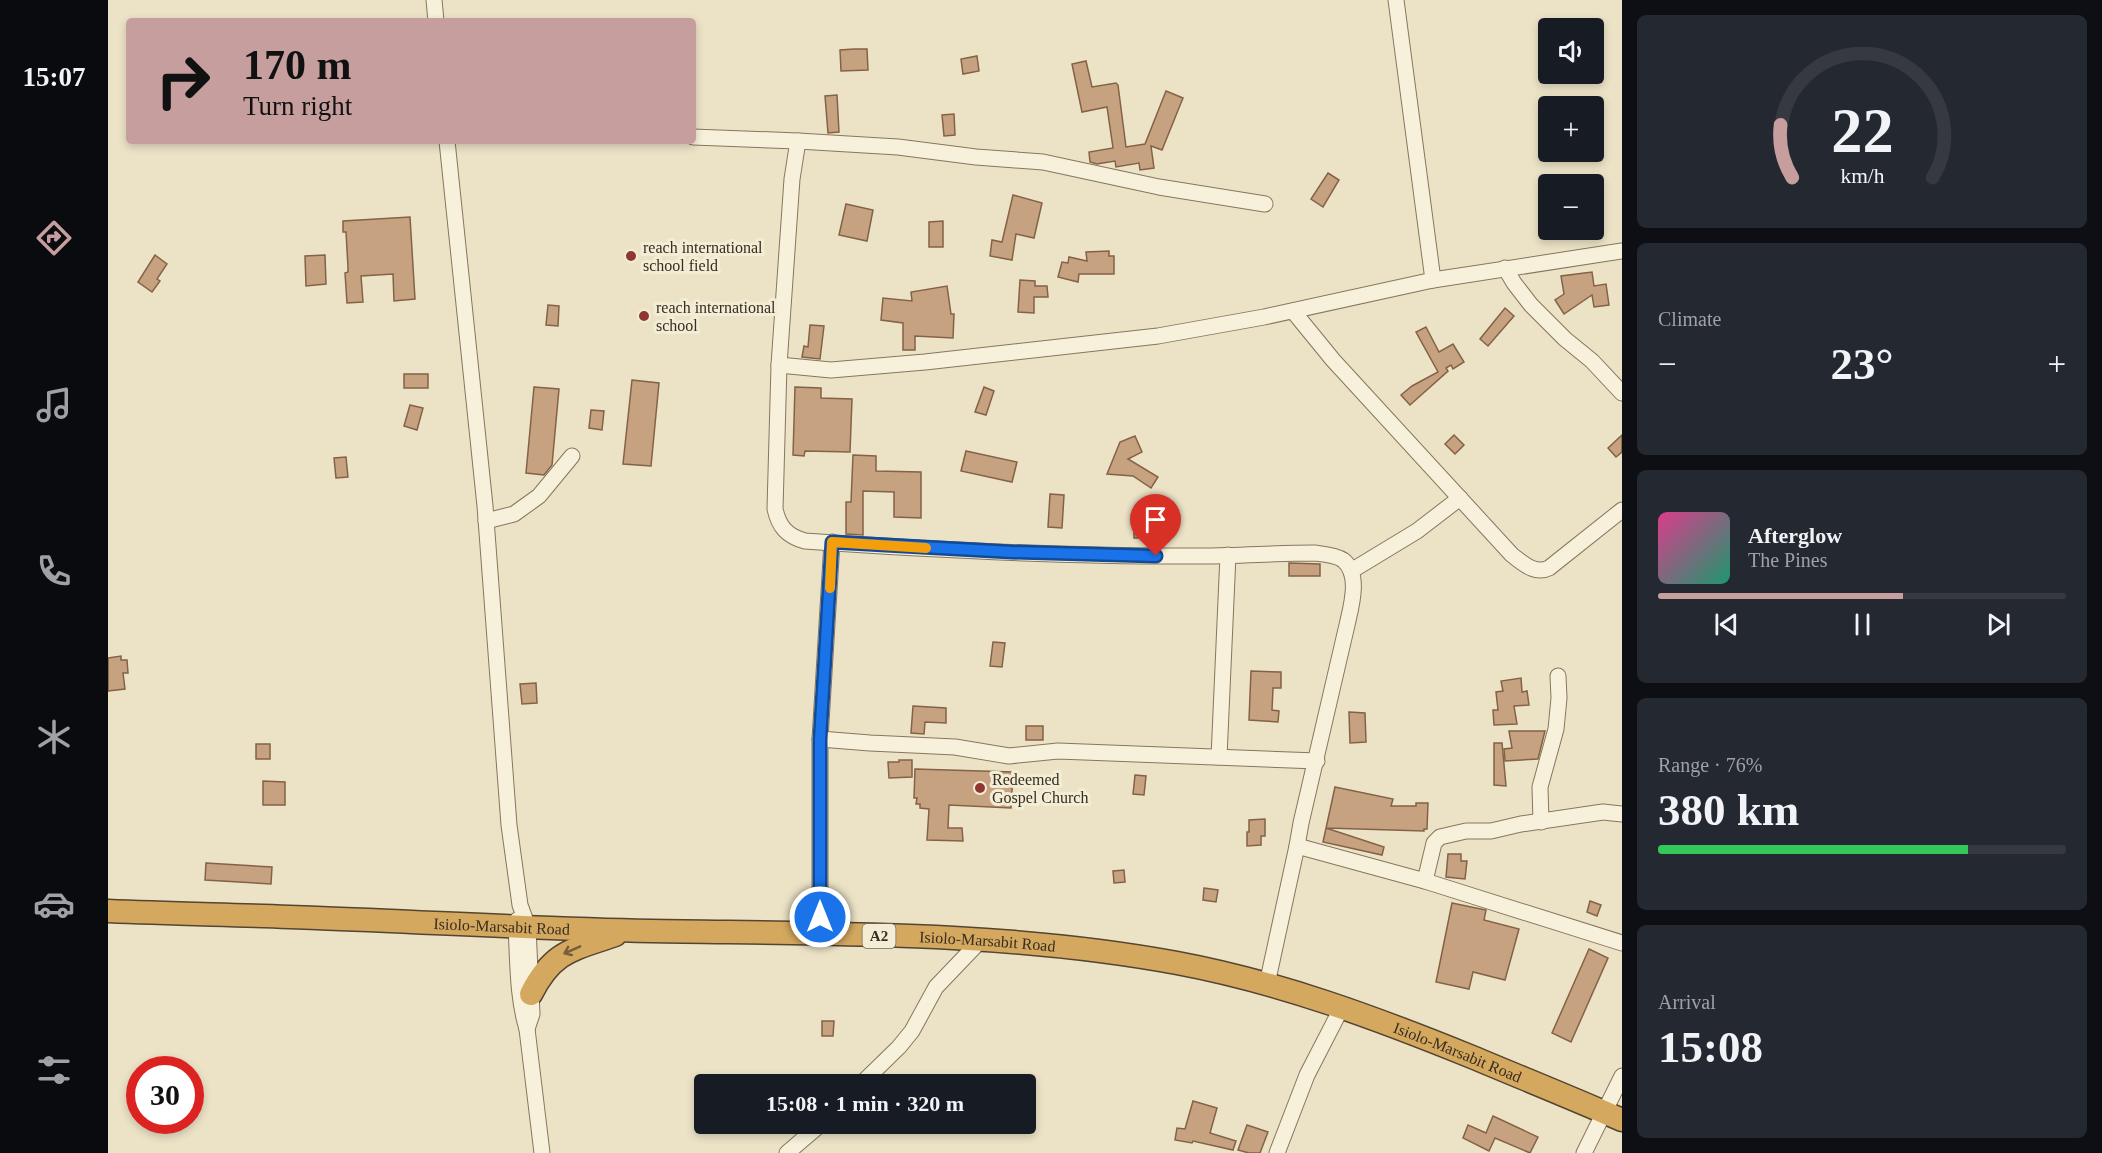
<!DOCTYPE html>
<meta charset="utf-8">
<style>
body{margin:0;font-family:Georgia,serif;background:#242831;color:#f1f3f6;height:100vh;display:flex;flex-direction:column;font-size:22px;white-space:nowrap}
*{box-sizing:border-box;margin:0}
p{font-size:20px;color:#9ea1a6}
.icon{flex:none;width:33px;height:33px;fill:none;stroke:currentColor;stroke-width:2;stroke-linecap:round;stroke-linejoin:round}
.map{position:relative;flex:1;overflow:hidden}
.side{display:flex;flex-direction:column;gap:15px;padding:15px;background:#0d0f14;width:480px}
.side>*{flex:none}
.hud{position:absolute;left:18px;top:18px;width:570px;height:126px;border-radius:6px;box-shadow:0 3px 9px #0003;background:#c69e9e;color:#111;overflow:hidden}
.buttons{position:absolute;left:1430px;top:18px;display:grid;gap:12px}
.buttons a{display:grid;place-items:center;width:66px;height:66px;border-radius:6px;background:#171b24;box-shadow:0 3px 9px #0003;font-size:30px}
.speed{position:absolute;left:18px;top:1056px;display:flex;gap:12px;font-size:30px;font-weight:700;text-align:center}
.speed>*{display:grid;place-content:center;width:78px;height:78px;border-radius:50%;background:#171b24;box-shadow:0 3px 9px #0003;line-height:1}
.speed .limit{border:9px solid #d22;background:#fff;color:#111}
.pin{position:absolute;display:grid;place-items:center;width:51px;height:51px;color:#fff;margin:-62px -26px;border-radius:50% 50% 50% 0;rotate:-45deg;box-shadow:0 0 6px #0007}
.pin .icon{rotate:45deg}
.me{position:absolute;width:66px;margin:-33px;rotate:0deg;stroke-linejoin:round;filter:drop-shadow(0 0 4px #0008)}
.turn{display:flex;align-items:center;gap:21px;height:126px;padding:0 18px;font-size:27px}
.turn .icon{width:78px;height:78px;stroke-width:2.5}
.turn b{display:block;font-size:42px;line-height:51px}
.big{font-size:45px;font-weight:800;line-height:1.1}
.side .card{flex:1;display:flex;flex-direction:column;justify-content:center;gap:9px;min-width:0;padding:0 21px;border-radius:9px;background:#242831}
.side .dial{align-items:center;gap:0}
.dial svg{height:156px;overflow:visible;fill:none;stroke:#363941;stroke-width:7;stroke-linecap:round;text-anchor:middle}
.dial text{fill:#f1f3f6;stroke:none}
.song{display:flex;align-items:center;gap:18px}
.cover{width:72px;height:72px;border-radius:9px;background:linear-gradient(135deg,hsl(330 70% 55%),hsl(160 70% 35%))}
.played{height:6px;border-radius:3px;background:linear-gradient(90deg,#c69e9e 60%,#363941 60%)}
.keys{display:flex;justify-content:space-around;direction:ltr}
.heat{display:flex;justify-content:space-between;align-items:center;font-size:33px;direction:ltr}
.charge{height:9px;border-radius:4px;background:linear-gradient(90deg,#34c759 76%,#363941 0)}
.trip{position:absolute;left:586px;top:1074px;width:342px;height:60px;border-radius:6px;background:#171b24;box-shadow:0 3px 9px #0003;font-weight:800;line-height:60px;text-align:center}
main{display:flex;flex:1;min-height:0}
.dock{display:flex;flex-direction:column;width:108px;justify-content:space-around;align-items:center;background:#090b0e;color:#9ea1a6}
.dock .icon{width:42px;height:42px}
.dock .on{color:#c69e9e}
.dock b{font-size:27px;color:#f1f3f6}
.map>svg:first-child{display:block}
</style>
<main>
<nav class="dock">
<b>15:07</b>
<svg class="icon on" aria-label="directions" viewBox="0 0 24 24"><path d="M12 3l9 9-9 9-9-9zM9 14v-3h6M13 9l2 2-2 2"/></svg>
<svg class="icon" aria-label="music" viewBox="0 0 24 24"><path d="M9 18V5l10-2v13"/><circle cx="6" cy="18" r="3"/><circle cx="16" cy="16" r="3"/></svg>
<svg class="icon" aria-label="phone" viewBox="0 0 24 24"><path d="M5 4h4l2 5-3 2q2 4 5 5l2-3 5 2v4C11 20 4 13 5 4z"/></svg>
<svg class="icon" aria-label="climate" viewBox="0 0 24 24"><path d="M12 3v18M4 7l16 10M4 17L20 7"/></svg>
<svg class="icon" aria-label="car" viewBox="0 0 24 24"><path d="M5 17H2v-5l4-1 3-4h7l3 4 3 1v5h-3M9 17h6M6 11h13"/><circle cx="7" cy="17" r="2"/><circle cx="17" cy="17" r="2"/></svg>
<svg class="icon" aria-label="filters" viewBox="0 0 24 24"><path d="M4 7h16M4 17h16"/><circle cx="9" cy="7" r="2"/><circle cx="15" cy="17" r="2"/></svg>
</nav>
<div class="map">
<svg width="1514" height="1153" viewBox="0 0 1514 1153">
<rect width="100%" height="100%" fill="#ece3c7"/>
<g fill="#c7a280" stroke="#846245" stroke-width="1.5">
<path d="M746 49H759L760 70 733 71 732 50Z"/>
<path d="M869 56 871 71 855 74 853 59Z"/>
<path d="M978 61 984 87 1008 83 1010 85 1018 147 1037 144 1058 91 1075 98 1054 150 1043 146 1046 168 1032 170 1031 163 1008 167 1007 161 989 164 982 162 981 152 1005 148 999 107 974 112 964 64Z"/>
<path d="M729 95 731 132 720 133 717 96Z"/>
<path d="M846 114 847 135 836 136 834 115Z"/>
<path d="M1220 173 1231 180 1215 207 1203 199Z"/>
<path d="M905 195 934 203 926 238 908 234 904 260 882 256 884 240 894 242Z"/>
<path d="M738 204 765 210 759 241 731 235Z"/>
<path d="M302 217 307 299 286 301 285 274 253 276 255 302 239 303 237 273 240 272V267L238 232H235V221Z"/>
<path d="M835 221V247H821V222Z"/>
<path d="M1001 251V256H1006V274H971L970 282 950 277 954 262 960 263 961 257 979 261 978 252Z"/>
<path d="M47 255 59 264 49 279 52 281 44 292 30 282Z"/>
<path d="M217 255 218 284 198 286 197 256Z"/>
<path d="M1484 272 1486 286 1498 284 1501 305 1486 307 1484 295 1456 314 1447 300 1456 294 1453 276Z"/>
<path d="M912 280 927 281V286H939L940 297H926V313L910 312Z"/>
<path d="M839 286 843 314H846L845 338 807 336V350H795V323L773 320 775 298 804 301 803 292Z"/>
<path d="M440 305 451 306 450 326 438 325Z"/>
<path d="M1397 308 1406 316 1380 346 1372 339Z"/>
<path d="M702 325 716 326 712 359 694 357 696 346 700 347Z"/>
<path d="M1318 327 1331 352 1345 344 1356 362 1345 369 1343 365 1338 368 1340 371 1302 405 1293 395 1304 386 1330 372 1308 332Z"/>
<rect x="296" y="374" width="24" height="14"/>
<path d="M524 380 551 383 543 466 515 464Z"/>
<path d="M426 387 451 389 444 465 436 475 418 473Z"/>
<path d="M687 387 713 388V398L744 399 742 452 697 451 696 456 685 455Z"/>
<path d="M876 387 886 391 878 415 867 412Z"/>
<path d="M302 405 315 408 309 430 296 426Z"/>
<path d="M483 410 496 411 494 430 481 428Z"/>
<path d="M1346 435 1356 445 1347 454 1337 444Z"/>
<path d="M1514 435V452L1508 457 1500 448Z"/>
<path d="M1027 436 1034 452 1020 459 1050 477 1043 488 1025 476 999 474 1012 442Z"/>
<path d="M858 451 909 462 904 482 853 471Z"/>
<path d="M745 455 768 456V471L813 472V518L786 517V492L755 491V535L738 534V502H743Z"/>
<path d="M238 457 240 477 228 478 226 458Z"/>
<path d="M942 494 956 495 954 528 940 527Z"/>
<path d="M1032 507H1047V514L1055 513 1056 538H1026V513H1032Z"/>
<path d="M1181 563 1212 564V576H1181Z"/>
<path d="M885 642 897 643 894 667 882 666Z"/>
<path d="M13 656V660H19L20 673H15L17 689 0 691V658Z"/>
<path d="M1143 671 1173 672V688H1165L1164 710 1171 711 1170 722 1141 720Z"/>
<path d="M1413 678 1414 692 1419 691 1421 705 1406 706 1409 724 1386 725 1385 710H1390L1388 692 1395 691 1393 681Z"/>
<path d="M428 683 429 703 414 704 412 684Z"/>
<path d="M805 706 838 708V723L817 722 816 734 803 733Z"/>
<path d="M1241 712 1257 713 1258 742 1242 743Z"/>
<rect x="918" y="726" width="17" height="14"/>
<path d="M1401 731H1437L1430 759 1397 761 1396 749 1404 748Z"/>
<path d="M1386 743H1394L1398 786 1386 785Z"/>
<rect x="148" y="744" width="14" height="15"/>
<path d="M791 760H804V777L781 778 780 762H791Z"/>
<path d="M807 769 905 772 903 808 841 805 840 828H854L855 841 819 840 821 809 812 808V804H808L809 798H806Z"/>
<path d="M1027 775 1038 776 1036 795 1025 794Z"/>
<path d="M155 781 177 782V805H155Z"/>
<path d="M1227 787 1285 799 1283 806H1308V803H1320L1319 829H1316V831L1218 828 1276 847 1274 855 1215 842Z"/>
<path d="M1157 819V836H1153V845L1139 846V832H1141V820Z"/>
<path d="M1340 854H1353V861H1359L1357 879 1338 877Z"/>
<path d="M98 863 164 867 163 884 97 880Z"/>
<path d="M1016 870 1017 882 1006 883 1005 871Z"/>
<path d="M1096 888 1110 890 1108 902 1095 900Z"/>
<path d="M1482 901 1493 905 1489 916 1479 912Z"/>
<path d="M1344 903 1378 910 1376 920 1411 929 1397 980 1365 972 1361 989 1328 982Z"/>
<path d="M1481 949 1500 958 1463 1042 1444 1033Z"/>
<path d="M714 1021H726L725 1036H714Z"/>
<path d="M1085 1101 1109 1108 1102 1133 1128 1141 1125 1150 1085 1141 1084 1143 1067 1140 1069 1128 1077 1129Z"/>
<path d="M1385 1116 1430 1137 1422 1153 1387 1138 1381 1151 1355 1138 1360 1125 1378 1133Z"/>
<path d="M1139 1125 1160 1132 1152 1153H1141L1130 1150Z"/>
</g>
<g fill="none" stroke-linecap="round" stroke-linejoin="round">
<g stroke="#86765e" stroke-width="17">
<g id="minor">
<path d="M326 0 328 21"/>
<path d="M1288 0 1325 280"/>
<path d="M585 137 690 141 684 179 671 365 667 509C671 527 679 536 697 541 828 550 961 557 1093 556 1131 556 1169 553 1207 553 1215 554 1228 555 1235 560 1253 574 1243 607 1239 625L1193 823 1189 846 1159 984"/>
<path d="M339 141 377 506 401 825 412 905 420 927 424 1014 419 1029"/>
<path d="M690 141 790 147 868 157 935 162 1051 187 1157 204"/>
<path d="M1397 268 1406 283 1423 305 1457 339 1484 361 1514 393"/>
<path d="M1185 311 1225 360 1404 555C1415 563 1427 575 1441 568L1514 510"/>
<path d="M671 365 723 370 817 362 1050 336 1156 317 1325 280 1514 251"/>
<path d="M378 521 406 514 431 496 464 456"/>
<path d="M1243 571 1309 531 1352 498"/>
<path d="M712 739 762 743 847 747 901 756 950 751 1209 761"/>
<path d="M1111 757 1120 555"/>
<path d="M1433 822 1432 787 1448 729 1451 698 1450 676"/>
<path d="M1189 846 1317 881 1514 943"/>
<path d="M1317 881 1326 843 1332 837 1358 831H1383L1413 824 1495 812 1514 814"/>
<path d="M409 920 408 927C410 960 409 997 419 1029L434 1153"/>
<path d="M712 934V739L724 542"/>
<path d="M753 1084 791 1047 804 1031 828 987 872 941"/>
<path d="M679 1153 713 1124"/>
<path d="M1169 1153 1199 1075 1234 1007"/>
<path d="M1476 1153 1514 1076"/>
</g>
</g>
<g stroke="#544431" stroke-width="25">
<g id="highway">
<path id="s1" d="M0 911C70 914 140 915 209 918 320 922 431 929 543 931 718 934 896 931 1069 963 1171 982 1268 1018 1364 1057 1414 1078 1464 1098 1514 1120"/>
<path d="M423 994C445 951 464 950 507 935"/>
</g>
</g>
<use href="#minor" stroke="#f7f0da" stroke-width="15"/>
<use href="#highway" stroke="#d4a85f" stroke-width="22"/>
</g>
<defs><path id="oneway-shaft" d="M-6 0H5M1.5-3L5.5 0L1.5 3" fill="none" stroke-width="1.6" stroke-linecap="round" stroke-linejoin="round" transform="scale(1.5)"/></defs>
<use stroke="#765e39" href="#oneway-shaft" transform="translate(464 950) rotate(156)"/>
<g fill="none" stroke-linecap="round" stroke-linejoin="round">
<g stroke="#114b97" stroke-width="15">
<path id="route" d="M712 917V739L724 542 904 552 1048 556"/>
</g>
<use href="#route" stroke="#1a73e8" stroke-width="10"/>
<path stroke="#f59e0b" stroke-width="10" d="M722 588 724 542 818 548"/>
</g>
<g fill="#913732" stroke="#f3edd6" stroke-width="2">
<circle cx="523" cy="256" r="6"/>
<circle cx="536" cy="316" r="6"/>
<circle cx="872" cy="788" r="6"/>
</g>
<g text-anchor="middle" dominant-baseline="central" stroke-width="6" stroke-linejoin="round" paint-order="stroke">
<rect fill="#f3edd6" stroke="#6f6757" stroke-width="1.5" x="754.5" y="924" width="33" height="24" rx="4.5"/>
<g font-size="15" font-weight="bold" fill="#372d20">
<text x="771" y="936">A2</text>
</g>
<g font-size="16" fill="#372d20" stroke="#f3edd6" text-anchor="start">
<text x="535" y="247">reach international<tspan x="535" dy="18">school field</tspan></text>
<text x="548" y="307">reach international<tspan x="548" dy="18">school</tspan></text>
<text x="884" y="779">Redeemed<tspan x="884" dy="18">Gospel Church</tspan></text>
</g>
<g font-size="16" fill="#372d20" stroke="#f3edd6">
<text stroke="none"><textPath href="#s1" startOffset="394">Isiolo-Marsabit Road</textPath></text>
<text stroke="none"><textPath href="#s1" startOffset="880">Isiolo-Marsabit Road</textPath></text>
<text stroke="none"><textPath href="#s1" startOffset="1366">Isiolo-Marsabit Road</textPath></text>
</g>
</g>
</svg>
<div class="buttons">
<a><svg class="icon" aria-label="sound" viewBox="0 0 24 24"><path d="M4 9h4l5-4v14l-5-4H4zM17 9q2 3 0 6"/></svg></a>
<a>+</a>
<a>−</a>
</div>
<div class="speed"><div class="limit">30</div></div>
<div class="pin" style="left:1048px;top:556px;background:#d93025"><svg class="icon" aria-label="arrive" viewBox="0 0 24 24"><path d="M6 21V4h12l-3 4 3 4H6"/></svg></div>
<svg class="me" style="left:712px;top:917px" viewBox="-20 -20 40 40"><circle r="17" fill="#1a73e8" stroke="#fff" stroke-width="3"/><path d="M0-11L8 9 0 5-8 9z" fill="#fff"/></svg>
<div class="trip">15:08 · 1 min · 320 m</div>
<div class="hud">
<div class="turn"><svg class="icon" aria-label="right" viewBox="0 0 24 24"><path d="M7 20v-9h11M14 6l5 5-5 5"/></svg><div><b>170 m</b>Turn right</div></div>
</div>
</div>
<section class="side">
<div class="card dial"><svg viewBox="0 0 100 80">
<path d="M14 69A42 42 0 1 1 86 69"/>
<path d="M14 69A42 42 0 0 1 8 42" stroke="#c69e9e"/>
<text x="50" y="56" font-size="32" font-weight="700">22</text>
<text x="50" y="72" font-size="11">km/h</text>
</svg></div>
<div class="card"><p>Climate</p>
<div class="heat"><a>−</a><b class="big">23°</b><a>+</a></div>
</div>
<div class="card">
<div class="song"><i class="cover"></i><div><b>Afterglow</b><p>The Pines</p></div></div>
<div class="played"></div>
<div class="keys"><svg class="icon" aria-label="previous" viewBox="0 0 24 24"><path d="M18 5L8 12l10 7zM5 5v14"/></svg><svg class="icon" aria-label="pause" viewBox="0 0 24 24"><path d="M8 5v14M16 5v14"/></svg><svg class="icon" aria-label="next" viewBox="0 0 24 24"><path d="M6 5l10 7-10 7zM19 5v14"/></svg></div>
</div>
<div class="card"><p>Range · 76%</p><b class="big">380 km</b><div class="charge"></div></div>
<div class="card"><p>Arrival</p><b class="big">15:08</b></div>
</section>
</main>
